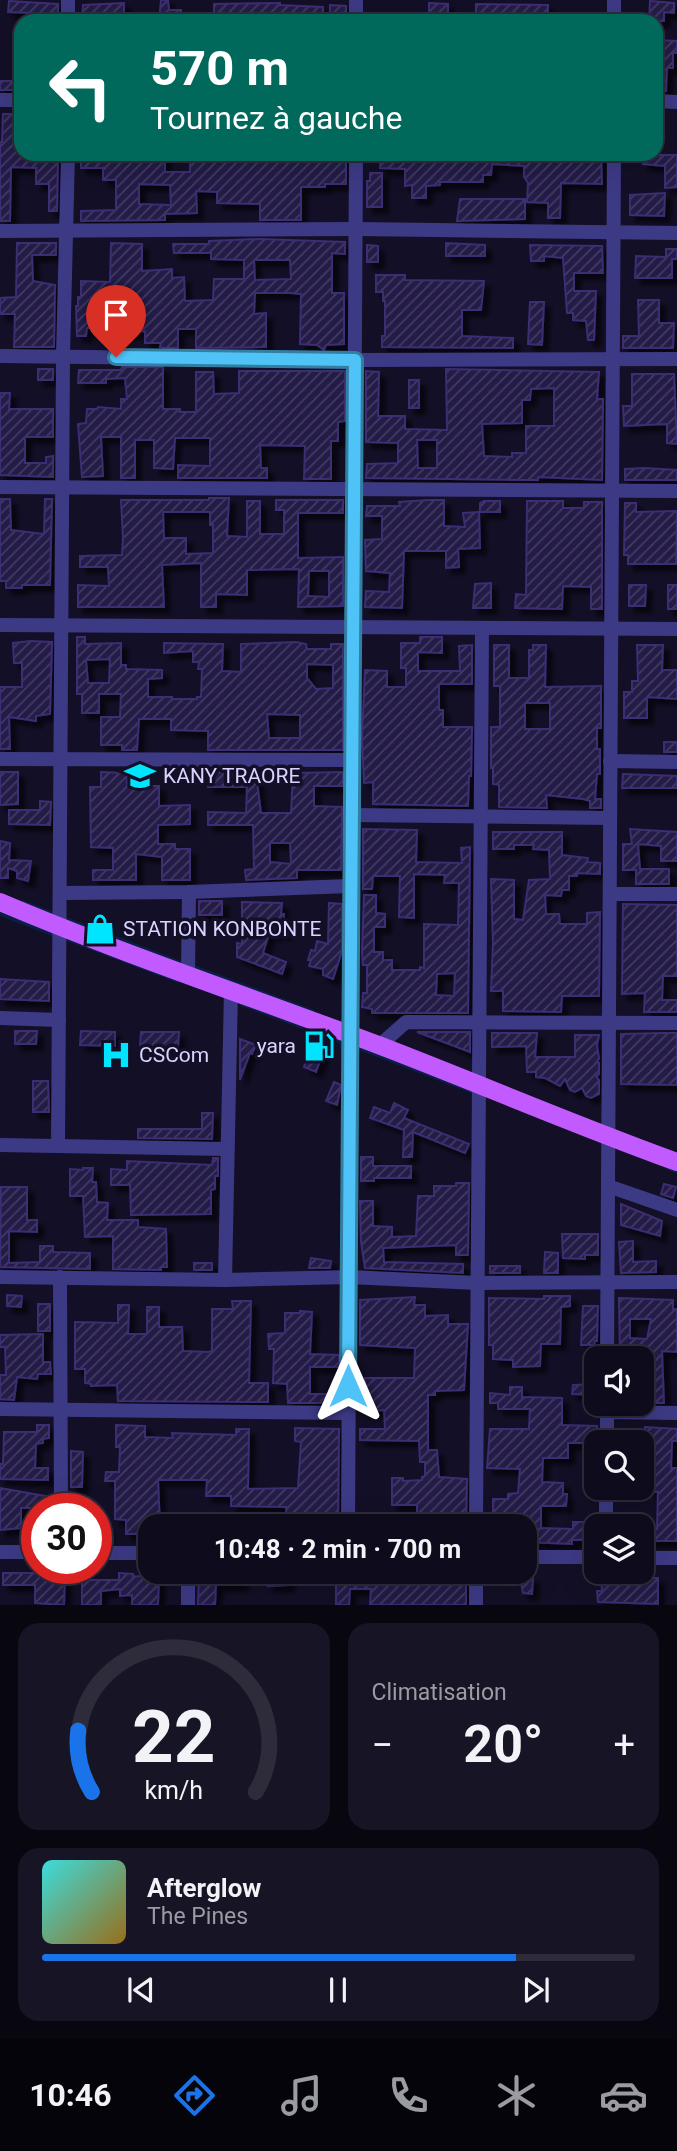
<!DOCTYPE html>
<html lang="fr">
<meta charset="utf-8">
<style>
body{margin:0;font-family:Roboto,sans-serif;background:#171425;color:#f1f3f6;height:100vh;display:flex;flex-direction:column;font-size:26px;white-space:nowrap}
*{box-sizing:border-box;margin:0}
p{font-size:23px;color:#9b9ba3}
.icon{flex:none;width:38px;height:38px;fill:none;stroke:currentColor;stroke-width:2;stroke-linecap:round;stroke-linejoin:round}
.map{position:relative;height:1605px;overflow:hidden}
.panel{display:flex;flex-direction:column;gap:18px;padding:18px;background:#08060f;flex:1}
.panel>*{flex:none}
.top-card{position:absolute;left:14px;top:14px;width:649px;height:147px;border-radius:21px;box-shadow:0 7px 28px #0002,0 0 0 2px #2e2b3b;background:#00695c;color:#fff;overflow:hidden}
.controls{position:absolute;left:584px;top:1346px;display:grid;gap:14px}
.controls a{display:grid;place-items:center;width:70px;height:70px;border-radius:14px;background:#0e0b1c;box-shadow:0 7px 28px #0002,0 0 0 2px #2e2b3b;font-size:35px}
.speed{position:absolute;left:21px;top:1493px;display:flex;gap:14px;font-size:35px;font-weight:700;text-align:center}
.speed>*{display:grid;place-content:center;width:91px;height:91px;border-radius:50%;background:#0e0b1c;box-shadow:0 7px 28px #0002,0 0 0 2px #2e2b3b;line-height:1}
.speed .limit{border:10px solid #d22;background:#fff;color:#111}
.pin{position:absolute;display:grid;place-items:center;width:60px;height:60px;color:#fff;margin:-72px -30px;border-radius:50% 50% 50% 0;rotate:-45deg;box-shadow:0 0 7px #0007}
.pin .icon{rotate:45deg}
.me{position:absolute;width:77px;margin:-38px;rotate:0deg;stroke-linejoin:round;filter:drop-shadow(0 0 5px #0008)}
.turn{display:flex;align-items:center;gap:24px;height:147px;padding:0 21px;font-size:32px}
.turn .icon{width:91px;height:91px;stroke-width:2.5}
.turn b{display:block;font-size:49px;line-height:60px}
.big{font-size:52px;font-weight:700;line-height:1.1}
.panel .tile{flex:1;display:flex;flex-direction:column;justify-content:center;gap:10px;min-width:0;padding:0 24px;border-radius:21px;background:#171425}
.panel .dial{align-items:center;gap:0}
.dial svg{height:182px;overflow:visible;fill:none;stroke:#2e2b3b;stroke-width:7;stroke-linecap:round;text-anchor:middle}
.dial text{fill:#f1f3f6;stroke:none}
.song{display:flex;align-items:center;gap:21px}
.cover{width:84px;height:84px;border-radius:10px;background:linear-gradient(135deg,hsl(180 70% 55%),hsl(40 70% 35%))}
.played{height:7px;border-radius:4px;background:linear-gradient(90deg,#1a73e8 80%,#2e2b3b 80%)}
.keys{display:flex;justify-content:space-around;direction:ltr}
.heat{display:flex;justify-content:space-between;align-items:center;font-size:38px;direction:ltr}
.panel .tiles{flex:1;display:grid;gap:18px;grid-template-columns:1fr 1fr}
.tile:last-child{grid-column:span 2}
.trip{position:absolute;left:138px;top:1514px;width:399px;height:70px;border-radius:21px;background:#0e0b1c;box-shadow:0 7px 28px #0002,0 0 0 2px #2e2b3b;font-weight:700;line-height:70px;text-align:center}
.dock{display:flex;height:112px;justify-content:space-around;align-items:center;background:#06040b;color:#9b9ba3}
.dock .icon{width:49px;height:49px}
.dock .selected{color:#1a73e8}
.dock b{font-size:32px;color:#f1f3f6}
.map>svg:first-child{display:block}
</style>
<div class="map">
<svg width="677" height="1605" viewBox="0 0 677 1605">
<defs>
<pattern id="building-hatch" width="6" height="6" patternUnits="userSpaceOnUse" patternTransform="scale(1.75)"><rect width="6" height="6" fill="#241b47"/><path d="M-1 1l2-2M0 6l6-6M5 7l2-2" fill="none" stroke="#433b63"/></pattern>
<filter id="shadow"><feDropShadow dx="6" dy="6" stdDeviation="2" flood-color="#0009"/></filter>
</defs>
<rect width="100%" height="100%" fill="#130f26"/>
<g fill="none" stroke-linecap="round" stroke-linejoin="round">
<g stroke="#0a1f44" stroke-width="3.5">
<path d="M22 902 57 915"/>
<path d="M0 914 57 936"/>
<path d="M64 918 184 964"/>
<path d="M64 938 178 981"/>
<path d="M192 966 312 1011"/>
<path d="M241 1004 342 1042"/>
<path d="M341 1039 344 1066"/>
<path d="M356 1047 476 1093"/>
<path d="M666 1167 677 1172"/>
<path d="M343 1261 344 1115"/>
</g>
</g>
<g fill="url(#building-hatch)" stroke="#3b2d73" stroke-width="2" fill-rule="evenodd" filter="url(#shadow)">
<path d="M161 0H168L169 10H181V20L159 21Z"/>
<path d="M9 1 58 4V14L8 12Z"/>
<path d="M650 1 674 3V13L664 12V21H649Z"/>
<path d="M124 3V21H82L83 5Z"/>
<path d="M280 3V5L323 7V21H292V16L282 14 214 15V4Z"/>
<path d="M429 3 448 4V15H429Z"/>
<path d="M476 4 548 5V21H476Z"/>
<path d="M330 5 346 6V16H330Z"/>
<path d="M656 40 677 41V53H673V68H667L666 91H656Z"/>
<rect x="0" y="81" width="21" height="9"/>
<path d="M3 114H21V154H28V156H58L57 211H49V184H36V168L11 167 10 221H0V142H2Z"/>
<path d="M81 154H165V172H190V154L346 156V184H325V187H301V220H260V204L217 203V192L196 191 197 213 165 214V220L81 221V211L116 210V180H103V168H81ZM139 184 170 185 171 205 139 204Z"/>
<path d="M381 154H601L602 184 561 183 560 218H548V203L527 202 528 183 524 177V166L492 164 491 175H483V182H440V185L426 186V198H412V185L405 186V169L380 168Z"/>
<path d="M642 155H677V187L665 188V166L643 164Z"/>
<path d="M370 173H382V207H367V181H370Z"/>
<path d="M665 193 664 216 630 215V195Z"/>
<path d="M460 199H525V219L457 221Z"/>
<path d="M260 239 345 242V254L332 253V293H344V344L326 345 324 350 317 345 300 344 301 294 290 293H255L254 314 266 313V347L196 348V329H178V348H165L160 347 161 343H145V331L115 334V324L92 325V328H87L86 336H77L76 306H78V297H81V281L110 282 111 243 142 244V271L172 269V278L184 277 185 301 213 300 214 279H244V260L211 259V253H174L173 244H209V241ZM254 260H290L291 279 255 280Z"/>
<path d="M17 243H56V255H32L33 281 55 285 54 347H14L15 314H0V298L16 297Z"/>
<path d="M446 243 485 245V256H446Z"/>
<path d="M367 245 378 246V262H367Z"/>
<path d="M530 245 602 246 603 273H574V291H596L594 340H588L586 321 573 320V313H567L563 258 544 256V261H531Z"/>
<path d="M666 249H677V259H672V278H635L636 256 666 257Z"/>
<path d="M376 275H405V280L484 281 481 310H462V336L513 338V348L382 347V336H385V301H383V292H376Z"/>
<path d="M638 300H659V323H674L673 348H623V336H639Z"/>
<path d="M530 302H544L542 345 528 344Z"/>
<path d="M122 367H163V409H180V412H196V372H213L214 394 239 393V371H345V421L338 422V441H331V479H304L305 446 260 445 261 468H267V478H178V465L210 466V438H175L173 469 154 468V440H135V478H121V437H101L103 476 82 477 78 424 86 423 87 409H97L98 407 121 409V399H127L125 378 106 379V383H78L79 370H121Z"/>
<rect x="38" y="369" width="15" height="11"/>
<path d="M446 369 599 372 597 399H603L602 480 538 477V480H524L366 478 367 464 398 463V443L366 442V371L379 372 378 416H405V429L447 430ZM554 388V426H526V453H512V457L484 456 482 424 522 423V400H530L531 389ZM417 440H437V468H418Z"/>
<path d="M632 374H674L677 444 667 443V424L624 426 623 406H632Z"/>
<rect x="409" y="380" width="10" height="28"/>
<path d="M0 393H10L9 409H53V437H25V463H46V457L53 456V477L0 475Z"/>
<path d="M645 468 677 470V480H625V469Z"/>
<path d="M209 498H229L227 536 247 537V501H260V534H284V510H276V500H343V513H298V558L343 557V606L298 607 299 569 247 570V595L216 594V607H201V563L162 565 164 607H78V585L109 586 108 567H80V556L122 555 123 538 121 500H209ZM163 512H210V525H213V553L186 554V538H164ZM309 571H329V597L308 596Z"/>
<path d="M0 499H10L11 530 44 534 45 499H52L50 585H22V588H6V581H0Z"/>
<path d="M429 500H444V526L465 527 463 513 479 512 480 548 458 549 459 567 446 568V551H404L402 608 365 607 366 591 389 592 390 573 366 571 365 540 382 539V516H366L367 506H400L399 502Z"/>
<path d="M484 501H500V512H480V503Z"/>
<path d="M527 501H563V508H584V502H602V609H591V587L563 586 562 609 515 608 516 594 526 595Z"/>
<path d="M625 503H636V512L677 511 676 564H628V555H624Z"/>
<path d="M491 583V608H473L475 584Z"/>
<path d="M629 585H646L645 606H629Z"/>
<rect x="668" y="585" width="9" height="24"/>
<path d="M77 637H85V644L121 643V665H126V669L162 670V678L148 679V697H172V699H197V697H201L202 669H198L199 662H193V651L164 653V643L223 644 222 671 241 672V644L296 642 306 644 307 649H331V644H343V750H208V731L171 730V719H139L137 750H122V745H101V717H120L121 694H99V713H82V694H77ZM110 659 109 683H88L86 660ZM307 664 333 665V688L316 689 307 678ZM267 714 300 715V738H269Z"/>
<path d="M420 637H442V653L418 652V671H460L459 646 472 645V684H439V710H443V727H472L471 776H469L468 806 373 804V782L364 783 362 737 365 670 387 671V687H406V668H401V643H420Z"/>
<path d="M31 641 52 642 50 714 36 716V721L9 717 10 749H0V687H22V663H14L13 643Z"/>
<path d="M494 645H509V678H529V650H533V645H546L545 687 601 686V728H597V749H600V774H597L595 799H601V808H590V801L583 799 546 795 547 808 499 807V785L493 784V768H491V727H500V686H494ZM525 703H550V729H525Z"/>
<path d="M637 645H663L662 670H677V699L647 697V718H624V692H632V681H638Z"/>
<rect x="664" y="742" width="13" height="10"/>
<path d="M0 772H18V804L0 805Z"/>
<path d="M101 772 127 773V786H159V806L190 805V824L158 825V844H175V849H190V880H162V857L136 854V880H93V870H113V848L91 847 90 787H101Z"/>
<path d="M207 772 256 774 261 813H291L293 773 343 772V786H314V806L342 807 341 870H297V878L246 880 245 870 254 869 253 825H208V812L246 813 247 787H208ZM270 843H290L291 864 270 862Z"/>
<path d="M623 774 677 776V788H622Z"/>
<path d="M40 801 51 802 50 825 9 824V810H40Z"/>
<path d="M363 829 417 830 416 862 462 863 461 848 470 847 468 1013H372V1009L362 1007 363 993H367V965H363L362 951 364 895H376V913L385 914V927H374V952H383V960H392V970H420V967L424 968V924L458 925 459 883H444L445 875 414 874V918L399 917 400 876H373L372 889H363ZM455 973 454 996 436 995 437 974Z"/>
<path d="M630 829 677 832V861H661V846L638 844 640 869H669V884H636V870H623V844H632Z"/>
<path d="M493 832H562V855L588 858 587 862 600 863V874L577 873V876H569V890H562L561 896 545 895 546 914H559L560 924H587V913L600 912 599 996H562L561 1012 503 1011V991H491L493 943 491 879 514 880V919L523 920 529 880 550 879 549 850 533 849 534 845H514V849H493Z"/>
<path d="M0 841 10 843 9 860 31 861 28 881 17 878V871L8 868V878H0Z"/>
<rect x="199" y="901" width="23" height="14"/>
<path d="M242 902 282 903 281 914H284V922L287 921V933L269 934 263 953 286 962 282 974 237 957V943L242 944Z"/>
<path d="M329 903 342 904V951L333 979 323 975V969L309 966 311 960H308L311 950 315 951 317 941 328 944Z"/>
<path d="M623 904 677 905V976H663L662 1000H677V1012H644L645 993 622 994Z"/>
<path d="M0 979 49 982V1001L0 999Z"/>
<path d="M15 1031H37L36 1044H15Z"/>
<path d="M81 1031 115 1032V1046L80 1045Z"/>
<path d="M141 1032H179L178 1047 140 1046Z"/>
<path d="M417 1032H470V1052Z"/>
<path d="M492 1033H537L535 1057H575V1035H599L597 1045 599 1059 597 1061 599 1063V1074L596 1077 599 1080V1094L591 1098 586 1096 582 1088 575 1092 570 1090 565 1079 560 1086 545 1078 536 1077V1072H527L526 1046 492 1047Z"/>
<path d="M663 1033H677V1085L621 1084V1034Z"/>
<path d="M240 1039 256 1045 252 1054 250 1053 240 1080Z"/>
<path d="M311 1047 323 1052 316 1072 304 1067Z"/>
<path d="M33 1081H48L49 1112H33Z"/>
<path d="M334 1082 341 1085 337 1105 326 1101Z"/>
<path d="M394 1103 408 1110 404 1118 469 1144 465 1153 413 1132 412 1157H403L404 1130 370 1118 374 1107 390 1113Z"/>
<path d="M202 1113H213L212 1139 138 1138V1129H202Z"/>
<path d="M361 1157H373V1166H411V1178H374V1181H361Z"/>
<path d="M213 1158H218V1176H215V1189L211 1190V1214L131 1215 130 1185H111V1169L127 1170V1161L212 1165Z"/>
<path d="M83 1168H93L92 1182H96L97 1202 108 1203 107 1220H138V1227L166 1229 167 1267H161V1270L113 1269V1236L85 1237 83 1196H70V1169L83 1170Z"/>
<path d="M456 1183H469L468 1255H456V1245L383 1248 384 1262 463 1264V1273L365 1268 361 1242 360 1201H373V1226L392 1227V1237L416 1236 418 1196H434V1186H456Z"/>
<path d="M664 1184 676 1187 673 1198 661 1194Z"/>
<path d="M1 1187H27V1220H37V1232L9 1231V1263L40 1262V1246H53V1252L90 1253V1269L0 1267Z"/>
<path d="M621 1204 662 1221 660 1236 621 1225Z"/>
<path d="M562 1234H598V1255H585V1259L563 1258Z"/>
<path d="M633 1241V1262L656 1261V1272L621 1273 619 1242Z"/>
<path d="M545 1252 558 1253V1273H544Z"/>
<path d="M311 1258 331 1261 330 1268H309Z"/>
<rect x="194" y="1263" width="18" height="7"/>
<rect x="490" y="1266" width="30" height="7"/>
<path d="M7 1295 22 1296 21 1307 7 1306Z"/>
<path d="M544 1296H570V1306L561 1307 560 1344H541L540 1366 513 1367V1360L493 1359V1345H489V1298L544 1299Z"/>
<path d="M415 1297 414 1305H425V1316L448 1315V1324H468L464 1390 435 1391V1395H428V1450H437L439 1477 467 1479 466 1526H417V1505H392V1478H403V1481L422 1480V1477L425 1476V1462H420L419 1441 360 1440V1429H385L384 1410 368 1411 365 1378H414L415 1348 360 1345V1300Z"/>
<path d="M619 1298 673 1300V1309H677V1352L662 1351 664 1403H646L645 1391H642V1358H620ZM630 1319H651L647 1339 630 1338Z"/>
<path d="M232 1301H251L249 1383H268V1402L118 1401 117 1385 91 1386V1384L85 1383V1369H75V1322L118 1323V1305H129L128 1334H147V1307H159V1327H182L183 1351 209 1352 212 1351V1309H233Z"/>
<rect x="38" y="1304" width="12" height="27"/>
<path d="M583 1306H598L597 1341H595L594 1345H581Z"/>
<path d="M300 1311 312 1312 310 1354 339 1355V1367H310V1394H339V1403H288L287 1384 273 1383 274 1349H269L268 1334 285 1333V1313H300Z"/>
<path d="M43 1334V1362H50L51 1374H38L37 1379 17 1377 14 1400 0 1399V1375H6L5 1347H0V1335Z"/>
<path d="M597 1384V1395L572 1394 573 1385Z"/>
<path d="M510 1387H522V1397L562 1398V1425L597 1426V1443H568V1458H543L542 1482 563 1483V1494H567L566 1506H541V1528L573 1529V1522H596V1540H572V1544L525 1542V1517H493V1499H508V1494L518 1493 520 1469 487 1468 490 1429H529L530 1409H498V1403H490V1393L510 1395Z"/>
<path d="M37 1425H49V1438L43 1439V1443L36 1444 35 1468H48V1480L0 1479V1464H3L4 1432H37Z"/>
<path d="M116 1425 145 1426V1437L173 1438 172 1433 236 1435V1429H249L248 1489 298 1488 301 1442 295 1441V1428L339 1429 338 1526H287L286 1507 231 1506V1496H206L207 1480H158L160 1526H150V1534H126V1520L115 1519V1481H105L106 1472H119L120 1447H116Z"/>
<path d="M645 1427 677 1429V1441H672L671 1468H677V1541H642V1529H657L658 1492H650L649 1484 642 1483V1442H619V1429L645 1430Z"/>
<path d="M71 1451 83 1452 82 1487H71Z"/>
<path d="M0 1488 51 1497 50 1508H21V1528L0 1530Z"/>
<rect x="96" y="1527" width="11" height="11"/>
<path d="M3 1573H65L64 1605 35 1603V1585H3Z"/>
<path d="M119 1573 133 1574V1576L159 1577 158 1605H132V1595L120 1596V1589L101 1591V1605H82V1580H119Z"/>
<path d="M199 1574H242V1585H216L215 1605H198Z"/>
<path d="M268 1575H288V1585L268 1586Z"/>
<path d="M336 1575 466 1578V1605H370L371 1589H350L349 1605H336Z"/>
<path d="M601 1577 658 1578V1604L598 1602 597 1591H602Z"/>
<path d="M520 1578H533L532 1594 523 1593Z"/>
</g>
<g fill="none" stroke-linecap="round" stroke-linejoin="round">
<g stroke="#3d3a85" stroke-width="14">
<path d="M68 0V21"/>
<path d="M356 21V0"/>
<path d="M614 21V0"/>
<path d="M0 100H21"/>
<path d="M656 101 677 102"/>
<path d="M0 231 357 229 677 233"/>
<path d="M0 356 355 360 677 359"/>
<path d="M0 487 677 491"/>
<path d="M0 625 677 629"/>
<path d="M0 759 352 760"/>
<path d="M610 761 677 762"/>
<path d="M352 815 610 818"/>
<path d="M60 893 189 892 351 886"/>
<path d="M610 894H677"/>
<path d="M188 974 189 892"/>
<path d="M0 1018 59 1020"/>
<path d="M380 1045 406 1022 677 1023"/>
<path d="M0 1145 226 1149"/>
<path d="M58 1146 63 356 68 154"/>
<path d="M608 1186 677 1210"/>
<path d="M0 1277 225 1280 349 1277 478 1283 677 1282"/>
<path d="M60 1277 61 1508"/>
<path d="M225 1280 231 990"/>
<path d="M607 1358 614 154"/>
<path d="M0 1409 348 1413"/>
<path d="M607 1412 677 1413"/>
<path d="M607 1442V1405"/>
<path d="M348 1526 356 154"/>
<path d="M476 1526 482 628"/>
<path d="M606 1526V1488"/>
<path d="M0 1552H37"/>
<path d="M96 1553H150"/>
<path d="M525 1557H597"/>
<path d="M642 1558H677"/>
<path d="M188 1572V1605"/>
<path d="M476 1605V1572"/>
</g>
<path stroke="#c25bff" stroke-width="18" d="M0 902C125 955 254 998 381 1046 480 1084 577 1126 677 1162"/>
</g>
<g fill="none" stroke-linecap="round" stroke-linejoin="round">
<g stroke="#337fa1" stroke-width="18">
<path id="route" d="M116 357 355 360 348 1386"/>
</g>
<use href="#route" stroke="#4fc3f7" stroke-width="12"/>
</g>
<defs>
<g id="school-bare" transform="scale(2.415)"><path d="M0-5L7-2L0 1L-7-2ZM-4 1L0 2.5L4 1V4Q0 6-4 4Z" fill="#00e5ff" stroke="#130f26" stroke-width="2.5" paint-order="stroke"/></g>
<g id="shop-bare" transform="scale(2.415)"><path d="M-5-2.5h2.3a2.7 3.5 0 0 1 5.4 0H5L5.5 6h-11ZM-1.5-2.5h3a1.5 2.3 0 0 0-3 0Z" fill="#00e5ff" stroke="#130f26" stroke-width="2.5" paint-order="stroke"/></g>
<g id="fuel-bare" transform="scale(2.415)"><path d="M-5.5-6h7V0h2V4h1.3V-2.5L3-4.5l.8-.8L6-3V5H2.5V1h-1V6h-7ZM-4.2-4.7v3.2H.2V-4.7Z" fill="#00e5ff" stroke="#130f26" stroke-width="2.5" paint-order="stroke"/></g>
<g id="hospital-bare" transform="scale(2.415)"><path d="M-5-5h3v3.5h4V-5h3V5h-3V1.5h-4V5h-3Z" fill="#00e5ff" stroke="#130f26" stroke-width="2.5" paint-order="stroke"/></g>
</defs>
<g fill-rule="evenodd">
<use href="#school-bare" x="140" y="776"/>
<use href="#shop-bare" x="100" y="929"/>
<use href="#fuel-bare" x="319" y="1046"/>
<use href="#hospital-bare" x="116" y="1055"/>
</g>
<g text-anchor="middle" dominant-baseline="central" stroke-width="7" stroke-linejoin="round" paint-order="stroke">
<g font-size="21" fill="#d9d4ff" stroke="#130f26" text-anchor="start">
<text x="163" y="776">KANY TRAORE</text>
<text x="123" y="929">STATION KONBONTE</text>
<text x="296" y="1046" text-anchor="end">yara</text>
<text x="139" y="1055">CSCom</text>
</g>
</g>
</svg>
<div class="controls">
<a><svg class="icon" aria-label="sound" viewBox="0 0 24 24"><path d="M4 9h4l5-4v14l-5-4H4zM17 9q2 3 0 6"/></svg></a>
<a><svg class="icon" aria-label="search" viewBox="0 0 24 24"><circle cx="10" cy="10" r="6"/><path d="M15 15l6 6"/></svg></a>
<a><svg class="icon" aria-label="layers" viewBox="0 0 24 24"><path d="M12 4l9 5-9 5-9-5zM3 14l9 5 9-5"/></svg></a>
</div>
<div class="speed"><div class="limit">30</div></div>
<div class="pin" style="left:116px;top:357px;background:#d93025"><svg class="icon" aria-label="arrive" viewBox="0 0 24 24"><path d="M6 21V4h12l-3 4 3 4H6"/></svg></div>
<svg class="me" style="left:348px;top:1386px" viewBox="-20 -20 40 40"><path d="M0-17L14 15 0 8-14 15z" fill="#4fc3f7" stroke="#fff" stroke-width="4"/></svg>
<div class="trip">10:48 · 2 min · 700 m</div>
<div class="top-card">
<div class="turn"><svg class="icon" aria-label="left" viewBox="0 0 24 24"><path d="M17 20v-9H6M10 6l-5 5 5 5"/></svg><div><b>570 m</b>Tournez à gauche</div></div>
</div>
</div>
<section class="panel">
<div class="tiles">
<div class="tile dial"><svg viewBox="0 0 100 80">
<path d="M14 69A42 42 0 1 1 86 69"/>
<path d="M14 69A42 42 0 0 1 8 42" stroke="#1a73e8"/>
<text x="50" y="56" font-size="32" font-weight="700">22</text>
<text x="50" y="72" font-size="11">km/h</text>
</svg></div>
<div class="tile"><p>Climatisation</p>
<div class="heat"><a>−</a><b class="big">20°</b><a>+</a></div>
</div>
<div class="tile">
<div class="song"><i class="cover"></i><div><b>Afterglow</b><p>The Pines</p></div></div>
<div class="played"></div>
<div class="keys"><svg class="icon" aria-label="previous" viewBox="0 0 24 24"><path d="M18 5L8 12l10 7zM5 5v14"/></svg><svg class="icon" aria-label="pause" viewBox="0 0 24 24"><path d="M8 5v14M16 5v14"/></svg><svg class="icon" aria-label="next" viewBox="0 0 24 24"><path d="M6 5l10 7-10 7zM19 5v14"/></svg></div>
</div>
</div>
</section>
<nav class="dock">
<b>10:46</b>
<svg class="icon selected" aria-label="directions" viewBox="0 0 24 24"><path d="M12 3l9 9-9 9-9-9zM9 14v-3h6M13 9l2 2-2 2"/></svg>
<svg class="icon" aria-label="music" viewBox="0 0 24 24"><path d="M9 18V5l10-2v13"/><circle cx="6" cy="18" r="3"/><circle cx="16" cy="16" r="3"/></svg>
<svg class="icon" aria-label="phone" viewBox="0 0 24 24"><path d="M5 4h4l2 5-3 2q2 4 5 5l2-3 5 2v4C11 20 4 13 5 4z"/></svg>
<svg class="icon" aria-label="climate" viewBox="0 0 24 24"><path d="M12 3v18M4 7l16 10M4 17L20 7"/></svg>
<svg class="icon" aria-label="car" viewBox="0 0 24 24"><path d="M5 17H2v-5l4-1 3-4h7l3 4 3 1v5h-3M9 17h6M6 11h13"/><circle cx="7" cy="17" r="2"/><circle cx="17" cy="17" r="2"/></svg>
</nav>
